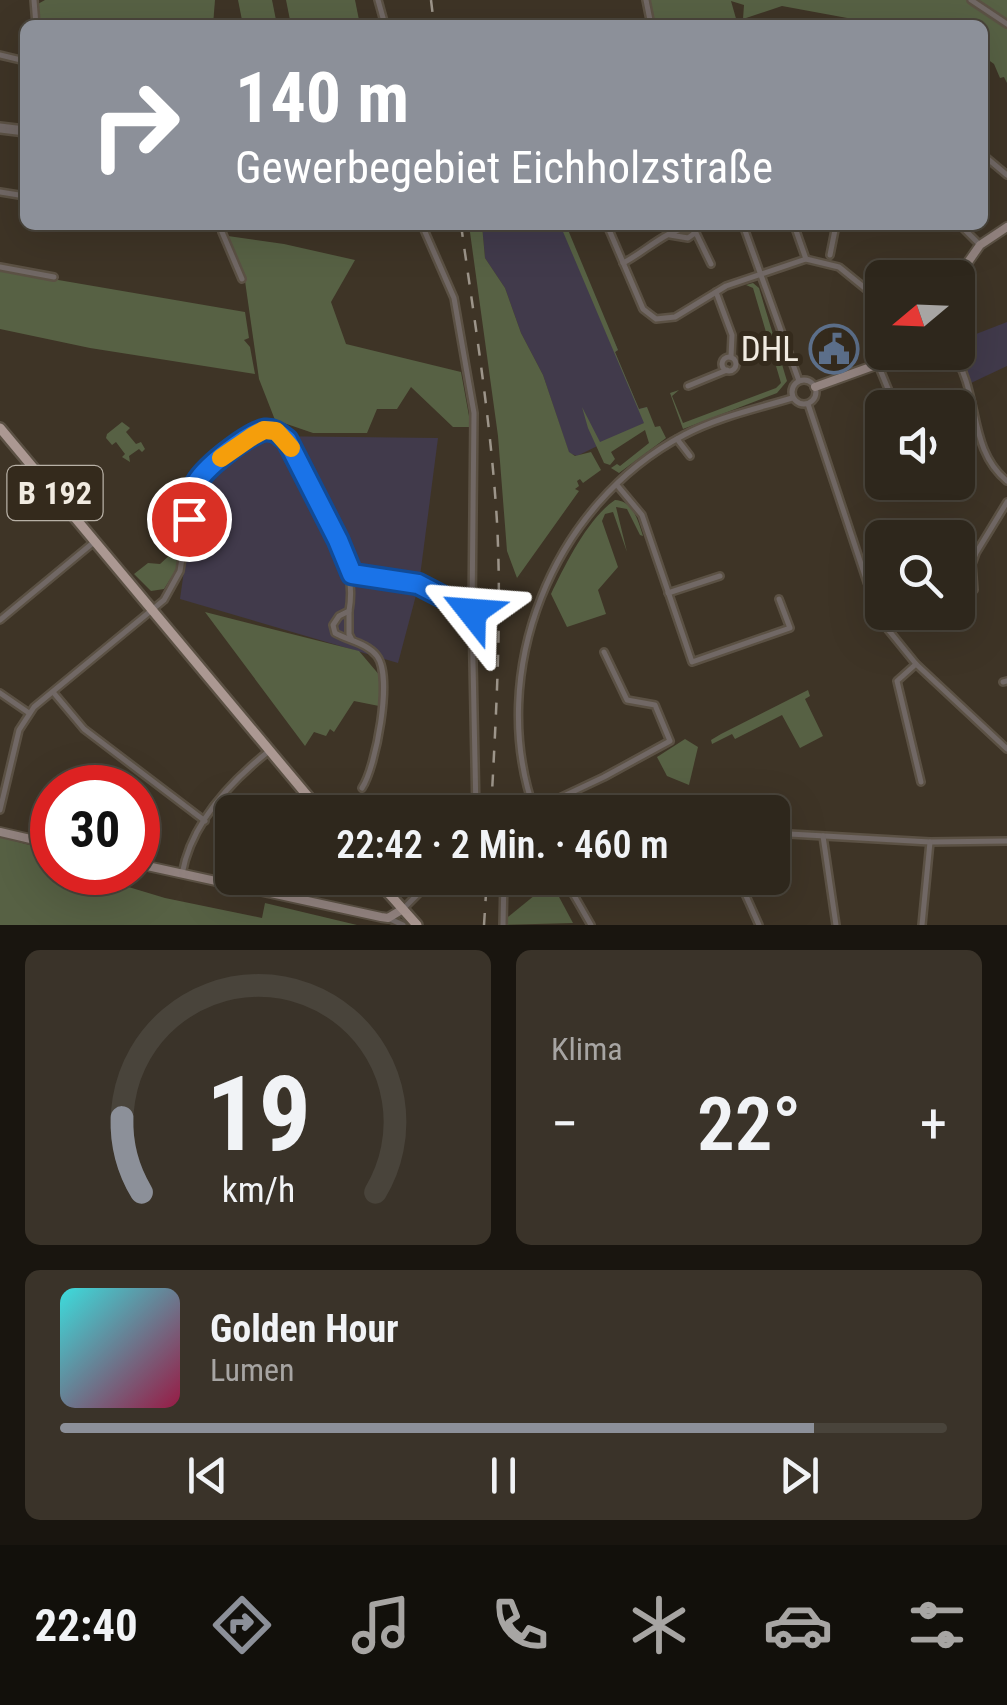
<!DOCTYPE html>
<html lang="de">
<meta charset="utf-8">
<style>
body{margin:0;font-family:"Roboto Condensed",sans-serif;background:#3a3329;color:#f1f3f6;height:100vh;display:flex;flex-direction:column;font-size:38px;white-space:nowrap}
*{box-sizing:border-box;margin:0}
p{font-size:32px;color:#a7a5a3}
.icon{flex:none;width:55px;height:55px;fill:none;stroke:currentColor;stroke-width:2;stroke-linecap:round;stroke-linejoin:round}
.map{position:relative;height:925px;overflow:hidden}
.side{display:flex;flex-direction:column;gap:25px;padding:25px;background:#19150f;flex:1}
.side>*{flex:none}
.hud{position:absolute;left:20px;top:20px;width:968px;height:210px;border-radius:15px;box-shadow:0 10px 40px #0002,0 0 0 2px #49443b;background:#8c9099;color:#fff;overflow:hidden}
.needle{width:65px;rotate:251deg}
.buttons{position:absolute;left:865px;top:260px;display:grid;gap:20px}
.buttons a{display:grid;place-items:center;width:110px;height:110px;border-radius:15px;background:#2e271c;box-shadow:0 10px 40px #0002,0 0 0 2px #49443b;font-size:50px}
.speed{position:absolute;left:30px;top:765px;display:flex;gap:20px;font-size:50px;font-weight:700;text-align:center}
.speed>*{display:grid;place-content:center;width:130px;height:130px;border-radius:50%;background:#2e271c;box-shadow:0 10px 40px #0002,0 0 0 2px #49443b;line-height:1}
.speed .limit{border:15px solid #d22;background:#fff;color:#111}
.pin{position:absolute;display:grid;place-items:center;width:85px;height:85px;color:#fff;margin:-42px;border:5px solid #fff;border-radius:50%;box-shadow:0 2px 10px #0007}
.me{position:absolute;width:110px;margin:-55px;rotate:298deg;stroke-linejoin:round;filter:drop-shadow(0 0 8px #0008)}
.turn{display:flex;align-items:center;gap:35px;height:210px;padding:0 50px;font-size:45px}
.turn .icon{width:130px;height:130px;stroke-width:2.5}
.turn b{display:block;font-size:70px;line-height:85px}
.big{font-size:75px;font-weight:600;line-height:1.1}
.side .card{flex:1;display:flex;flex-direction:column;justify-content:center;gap:15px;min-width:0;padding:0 35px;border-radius:15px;background:#3a3329}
.side .dial{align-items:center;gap:0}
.dial svg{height:260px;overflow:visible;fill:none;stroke:#49443b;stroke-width:7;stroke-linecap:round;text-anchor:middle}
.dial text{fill:#f1f3f6;stroke:none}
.song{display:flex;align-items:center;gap:30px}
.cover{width:120px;height:120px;border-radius:15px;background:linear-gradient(135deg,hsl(180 70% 55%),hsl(340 70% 35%))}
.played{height:10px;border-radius:5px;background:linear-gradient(90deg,#8c9099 85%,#49443b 85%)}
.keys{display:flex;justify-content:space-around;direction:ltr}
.heat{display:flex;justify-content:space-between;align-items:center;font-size:55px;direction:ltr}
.side .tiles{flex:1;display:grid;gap:25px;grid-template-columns:1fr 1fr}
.card:last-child{grid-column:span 2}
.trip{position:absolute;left:215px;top:795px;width:575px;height:100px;border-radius:15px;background:#2e271c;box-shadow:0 10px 40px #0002,0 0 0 2px #49443b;font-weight:600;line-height:100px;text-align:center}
.menu{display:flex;height:160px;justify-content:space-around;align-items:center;background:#12100b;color:#a7a5a3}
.menu .icon{width:70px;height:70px}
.menu .active{color:#8c9099}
.menu b{font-size:45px;color:#f1f3f6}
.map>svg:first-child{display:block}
</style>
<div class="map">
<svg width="1007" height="925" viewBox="0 0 1007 925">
<rect width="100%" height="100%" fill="#3e3426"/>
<g fill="#413a4b">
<path d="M482 225H562L618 350 615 352 639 409 647 407 644 423 577 456 569 453 543 375 521 333 505 288 485 258Z"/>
<path d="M1007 322V366L971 383 958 341Z"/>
<path d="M262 436 438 438 419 584 398 663 180 599 196 485Z"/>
</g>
<g fill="#576144">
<path d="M45 0H215L213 25H39L36 5Z"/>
<path d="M238 0H272L277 25H243Z"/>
<path d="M286 0H355L360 25H291Z"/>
<path d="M649 0H1007V83L1004 77 1000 78 994 64 983 56 982 25H870L869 22 782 6 743 19 744 5 731 1 737 22 728 25H655Z"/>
<path d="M469 225H482L485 258 505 288 521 333 543 375 569 452 575 456 591 452 601 470 583 483 580 479 577 481 579 486 575 489 579 491 517 578 507 551 498 436Z"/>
<path d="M558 225H566L618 350 615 352 639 409 647 407 655 427 660 426 666 438 619 473 611 468 617 464 620 466 649 443 645 430 611 452 615 459 610 465 604 463 588 428 582 407 600 442 644 423 561 227Z"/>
<path d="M228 236 284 244 355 260 331 302 346 344 461 372 471 427H453L411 387 397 409H377L367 433H313L275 420 259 379 244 274Z"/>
<path d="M0 270 245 312 249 338 244 340 250 347 255 374 90 348 0 329Z"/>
<path d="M753 283 759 288 787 381 777 393 683 429 670 393 679 390 672 396 683 423 776 388 781 383 753 288 746 285Z"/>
<path d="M122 422 130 428 126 432 136 444 141 442 145 449 142 452 139 449 129 456 130 462 122 457 125 454 116 442 112 445 106 438 107 434Z"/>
<path d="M615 500C633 501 638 520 643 536L640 535 627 509 616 507 627 552 613 512 605 514 602 521 618 567 598 590 606 614 567 627 551 594C565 565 588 518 615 500Z"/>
<path d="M182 544 176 570 164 589 151 591 134 574 148 563 160 564Z"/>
<path d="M205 612 359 651 381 677 379 706 354 701 334 732 330 729 326 736 314 732 305 746Z"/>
<path d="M808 690 810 696 805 699 823 736 800 748 782 715 735 739 732 734 712 744 711 740 721 734Z"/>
<path d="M685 739 698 747 689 785 667 776 657 757Z"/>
<path d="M0 837 52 851V872L103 873 102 879 165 898 262 918 265 903 357 925H0Z"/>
<path d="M551 882 573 923 503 925V921Z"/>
</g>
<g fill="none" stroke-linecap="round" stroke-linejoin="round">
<g stroke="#5b5144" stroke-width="10">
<g id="street">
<path d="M34 0 36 25"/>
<path d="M378 0 385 25"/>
<path d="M646 0 651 25"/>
<path d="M971 0 1007 24"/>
<path d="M0 55 25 61"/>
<path d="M0 126 25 129"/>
<path d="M0 130 25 133"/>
<path d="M982 154 1007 175"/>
<path d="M0 192 25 196"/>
<path d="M422 225 454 298 474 413 472 612 476 812"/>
<path d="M607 225 643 309 656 319 675 317 726 286 806 259 839 267 882 302"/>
<path d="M743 225 799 381"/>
<path d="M794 225 806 259"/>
<path d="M960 225 979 244"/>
<path d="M695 231 711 264"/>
<path d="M222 232 242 279"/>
<path d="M830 255 836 225"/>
<path d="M623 263C645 252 667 229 691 227L695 233 688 238 670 235"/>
<path d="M0 267 54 277"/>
<path d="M716 292 732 335 731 357"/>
<path d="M952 352C981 392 967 449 1007 481"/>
<circle cx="729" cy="364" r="7"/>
<path d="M879 367 896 408"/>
<circle cx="804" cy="392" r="12"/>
<path d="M688 386 727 370"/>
<path d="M808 404 867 582 886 627 916 664 1007 749"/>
<path d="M677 439 690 456"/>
<path d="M958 469 972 472"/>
<path d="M617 485 642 515 692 662 790 628 779 599"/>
<path d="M352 575C408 579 423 586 472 612"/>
<path d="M668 593 720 576"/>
<path d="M958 600 974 590 972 564 976 553 1007 502"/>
<path d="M349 611V634L352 640"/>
<path d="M0 620 94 542"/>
<path d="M886 627 924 612"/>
<path d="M916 664 897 681 921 782"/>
<path d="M1003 682 1007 681"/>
<path d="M53 692 84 729 205 821"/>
<path d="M0 693 29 713"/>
<path d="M0 810 19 730 34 707 164 600 180 571 192 497 195 485 207 469 264 431H276L287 440C313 491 360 551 349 611L339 616 333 625 335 633C349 641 367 643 377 656 393 677 376 767 362 788"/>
<path d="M534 810 604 777 670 741 655 705 627 700 604 652"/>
<path d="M535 812C485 673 552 504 684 435 718 417 756 409 792 398"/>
<path d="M772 833 930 842 1007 841"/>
<path d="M823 836 836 925"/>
<path d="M182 874C191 824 230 782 269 751"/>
<path d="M564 878 591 925"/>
<path d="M738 878 759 925"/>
<path d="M403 909 434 878"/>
<path d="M388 918 403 925"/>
<path d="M503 925 504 878"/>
<path d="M922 925 930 842"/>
</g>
</g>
<g stroke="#5b5144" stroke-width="12">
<g id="secondary">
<path d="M957 278 980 245 1007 227"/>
<path d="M815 387 912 352"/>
<path d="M0 832 52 844"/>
<path d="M138 864 381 917 388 918 403 909"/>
</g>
</g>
<g stroke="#5b5144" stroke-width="14">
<g id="primary">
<path d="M0 428 321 812"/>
<path d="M375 878 417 925"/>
</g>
</g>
<use href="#street" stroke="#716865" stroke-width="5"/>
<use href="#secondary" stroke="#92837f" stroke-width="8"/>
<use href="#primary" stroke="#ab9892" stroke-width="9"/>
<g stroke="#9d958a" stroke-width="2.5" stroke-dasharray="12 12" stroke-linecap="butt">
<path d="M431 0 434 25"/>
<path d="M461 225C475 324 491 422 497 522 502 619 496 715 491 812"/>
<path d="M484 925 487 878"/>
</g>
</g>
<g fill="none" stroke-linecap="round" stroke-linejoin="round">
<g stroke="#114b97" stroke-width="25">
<path id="route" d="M189 519C190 508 190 496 195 486 202 469 247 434 265 430 275 429 280 435 287 440L338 540 352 574 418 584 472 612"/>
</g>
<use href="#route" stroke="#1a73e8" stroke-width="18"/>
<path stroke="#f59e0b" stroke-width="18" d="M221 458 253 436 264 430 276 431 291 448"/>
</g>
<defs>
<g id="civic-ring" transform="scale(2.5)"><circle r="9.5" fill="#342a1c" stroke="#5c6f8a" stroke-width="1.5"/><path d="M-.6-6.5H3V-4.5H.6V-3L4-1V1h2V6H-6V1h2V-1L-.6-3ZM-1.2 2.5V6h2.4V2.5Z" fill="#5c6f8a"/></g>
</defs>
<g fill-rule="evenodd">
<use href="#civic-ring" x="834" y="349"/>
</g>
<g text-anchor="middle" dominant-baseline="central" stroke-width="10" stroke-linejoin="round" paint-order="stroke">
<rect fill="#342a1c" stroke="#b8b1a6" stroke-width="2.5" x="7.5" y="466" width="95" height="54" rx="8"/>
<g font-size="32" font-weight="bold" fill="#f1ebe1">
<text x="55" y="493">B 192</text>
</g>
<g font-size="35" fill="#f1ebe1" stroke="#342a1c" text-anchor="end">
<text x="799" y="349">DHL</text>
</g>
</g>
</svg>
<div class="buttons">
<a><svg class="needle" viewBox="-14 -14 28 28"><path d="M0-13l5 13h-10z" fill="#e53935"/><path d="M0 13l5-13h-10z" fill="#a7a5a3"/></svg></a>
<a><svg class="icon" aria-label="sound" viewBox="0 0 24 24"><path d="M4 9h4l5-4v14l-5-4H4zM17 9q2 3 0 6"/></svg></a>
<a><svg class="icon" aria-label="search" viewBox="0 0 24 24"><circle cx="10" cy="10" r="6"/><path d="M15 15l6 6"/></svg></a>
</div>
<div class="speed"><div class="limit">30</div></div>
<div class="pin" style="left:189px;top:519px;background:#d93025"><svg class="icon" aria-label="arrive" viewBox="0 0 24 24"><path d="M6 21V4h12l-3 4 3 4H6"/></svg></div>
<svg class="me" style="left:472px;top:612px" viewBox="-20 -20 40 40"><path d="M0-17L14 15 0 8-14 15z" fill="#1a73e8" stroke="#fff" stroke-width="4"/></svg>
<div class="trip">22:42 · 2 Min. · 460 m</div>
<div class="hud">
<div class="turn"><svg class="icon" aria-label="right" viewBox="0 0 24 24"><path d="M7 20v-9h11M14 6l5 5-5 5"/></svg><div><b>140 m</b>Gewerbegebiet Eichholzstraße</div></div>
</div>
</div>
<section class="side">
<div class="tiles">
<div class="card dial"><svg viewBox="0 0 100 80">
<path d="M14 69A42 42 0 1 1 86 69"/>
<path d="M14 69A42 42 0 0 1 8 46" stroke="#8c9099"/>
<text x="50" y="56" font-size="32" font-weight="700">19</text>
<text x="50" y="72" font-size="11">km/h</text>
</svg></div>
<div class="card"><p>Klima</p>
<div class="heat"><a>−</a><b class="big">22°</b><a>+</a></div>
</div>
<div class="card">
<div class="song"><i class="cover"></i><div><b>Golden Hour</b><p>Lumen</p></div></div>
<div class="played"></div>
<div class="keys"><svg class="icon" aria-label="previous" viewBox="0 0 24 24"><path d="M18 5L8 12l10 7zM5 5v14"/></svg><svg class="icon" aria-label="pause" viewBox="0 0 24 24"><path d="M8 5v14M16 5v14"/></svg><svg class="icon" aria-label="next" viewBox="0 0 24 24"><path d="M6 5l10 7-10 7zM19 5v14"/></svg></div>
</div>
</div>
</section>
<nav class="menu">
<b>22:40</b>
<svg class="icon active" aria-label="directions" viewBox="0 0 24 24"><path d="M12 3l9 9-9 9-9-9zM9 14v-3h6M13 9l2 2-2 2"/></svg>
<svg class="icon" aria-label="music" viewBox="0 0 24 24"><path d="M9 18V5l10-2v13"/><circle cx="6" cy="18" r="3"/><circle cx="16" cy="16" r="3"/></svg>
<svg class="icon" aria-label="phone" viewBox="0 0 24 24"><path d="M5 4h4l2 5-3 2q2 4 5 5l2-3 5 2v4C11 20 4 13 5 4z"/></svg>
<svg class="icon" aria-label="climate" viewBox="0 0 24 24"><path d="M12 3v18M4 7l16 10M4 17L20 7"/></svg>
<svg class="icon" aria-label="car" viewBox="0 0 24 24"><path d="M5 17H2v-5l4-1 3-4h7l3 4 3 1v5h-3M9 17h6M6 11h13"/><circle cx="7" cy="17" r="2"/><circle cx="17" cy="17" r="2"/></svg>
<svg class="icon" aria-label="filters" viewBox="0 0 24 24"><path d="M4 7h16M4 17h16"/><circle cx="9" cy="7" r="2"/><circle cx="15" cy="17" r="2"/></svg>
</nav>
